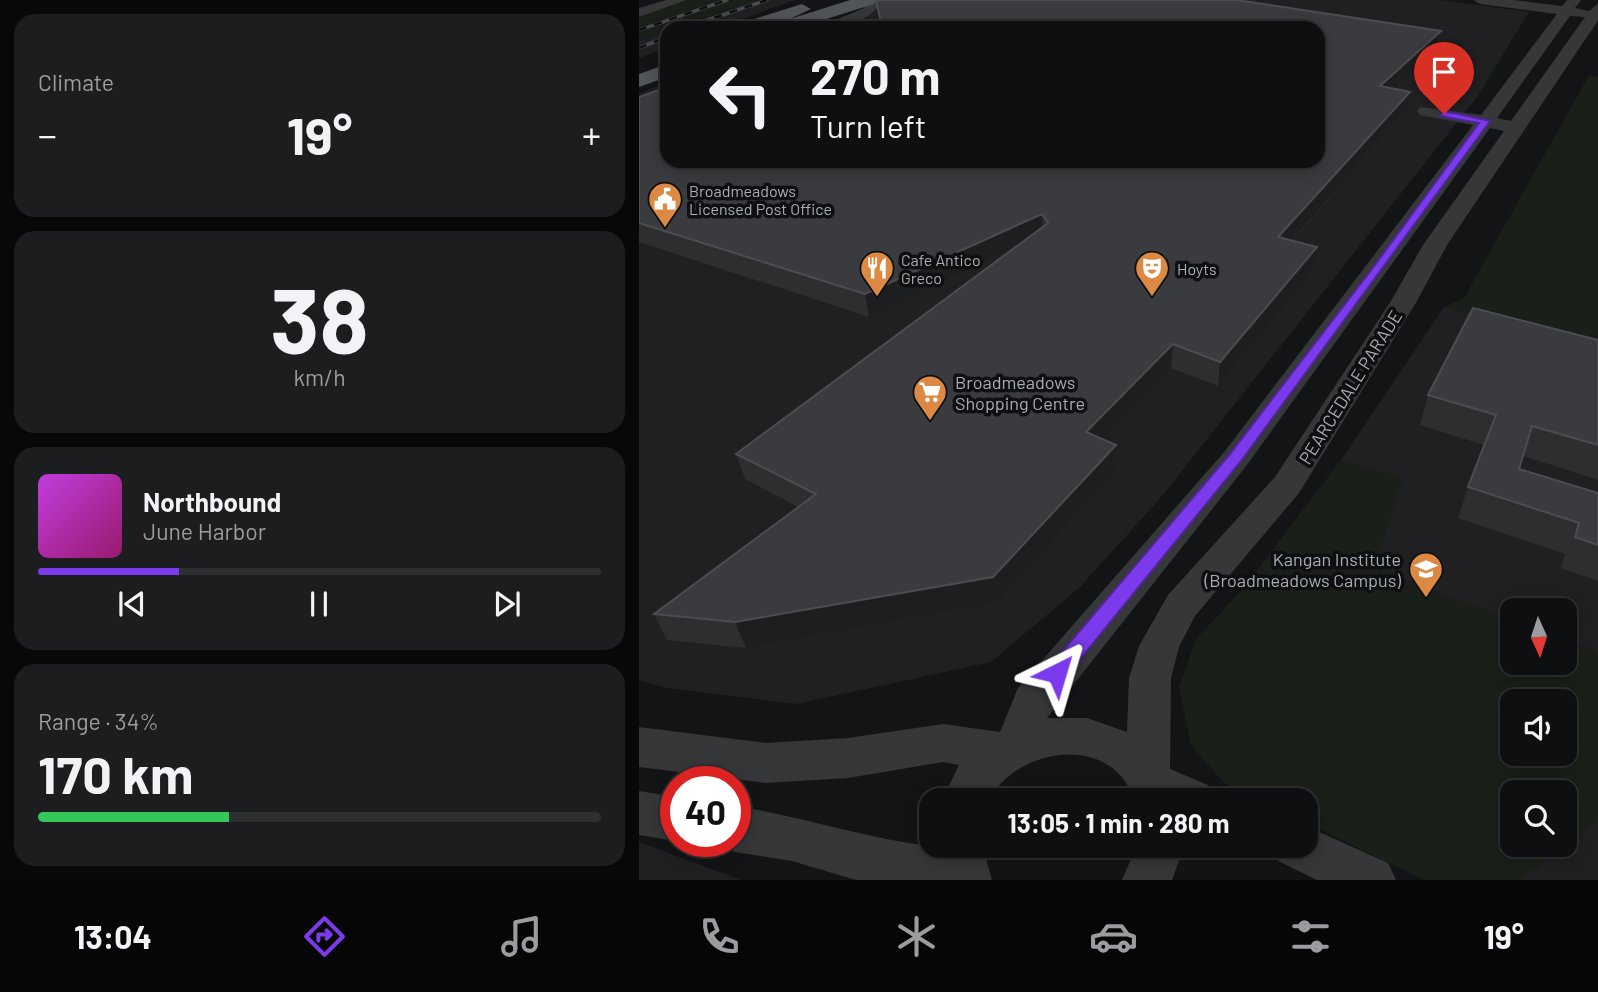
<!DOCTYPE html>
<meta charset="utf-8">
<style>
body{margin:0;font-family:Barlow,sans-serif;background:#1c1d1e;color:#f1f3f6;height:100vh;display:flex;flex-direction:column;font-size:26px;white-space:nowrap}
*{box-sizing:border-box;margin:0}
p{font-size:23px;color:#9b9c9f}
.icon{flex:none;width:38px;height:38px;fill:none;stroke:currentColor;stroke-width:2;stroke-linecap:round;stroke-linejoin:round}
.map{position:relative;flex:1;overflow:hidden}
.sheet{display:flex;flex-direction:column;gap:14px;padding:14px;background:#080809;width:639px}
.sheet>*{flex:none}
.banner{position:absolute;left:21px;top:21px;width:665px;height:147px;border-radius:21px;box-shadow:0 4px 18px #0003,0 0 0 2px #2e2f30;background:#0e0f10;color:#f1f3f6;overflow:hidden}
.needle{width:46px;rotate:177deg}
.buttons{position:absolute;left:861px;top:598px;display:grid;gap:14px}
.buttons a{display:grid;place-items:center;width:77px;height:77px;border-radius:14px;background:#0e0f10;box-shadow:0 4px 18px #0003,0 0 0 2px #2e2f30;font-size:35px}
.speed{position:absolute;left:21px;top:766px;display:flex;gap:14px;font-size:35px;font-weight:700;text-align:center}
.speed>*{display:grid;place-content:center;width:91px;height:91px;border-radius:50%;background:#0e0f10;box-shadow:0 4px 18px #0003,0 0 0 2px #2e2f30;line-height:1}
.speed .limit{border:10px solid #d22;background:#fff;color:#111}
.pin{position:absolute;display:grid;place-items:center;width:60px;height:60px;color:#fff;margin:-72px -30px;border-radius:50% 50% 50% 0;rotate:-45deg;box-shadow:0 0 7px #0007}
.pin .icon{rotate:45deg}
.me{position:absolute;width:77px;margin:-38px;rotate:40deg;stroke-linejoin:round;filter:drop-shadow(0 0 5px #0008)}
.turn{display:flex;align-items:center;gap:24px;height:147px;padding:0 35px;font-size:32px}
.turn .icon{width:91px;height:91px;stroke-width:2.5}
.turn b{display:block;font-size:49px;line-height:60px}
.big{font-size:52px;font-weight:700;line-height:1.1}
.sheet .widget{flex:1;display:flex;flex-direction:column;justify-content:center;gap:10px;min-width:0;padding:0 24px;border-radius:21px;background:#1c1d1e}
.sheet .dial{align-items:center;gap:0}
.dial b{font-size:91px;line-height:1}
.song{display:flex;align-items:center;gap:21px}
.cover{width:84px;height:84px;border-radius:10px;background:linear-gradient(135deg,hsl(290 70% 55%),hsl(320 70% 35%))}
.played{height:7px;border-radius:4px;background:linear-gradient(90deg,#7c3aed 25%,#2e2f30 25%)}
.keys{display:flex;justify-content:space-around;direction:ltr}
.heat{display:flex;justify-content:space-between;align-items:center;font-size:38px;direction:ltr}
.charge{height:10px;border-radius:5px;background:linear-gradient(90deg,#34c759 34%,#2e2f30 0)}
.trip{position:absolute;left:280px;top:788px;width:399px;height:70px;border-radius:21px;background:#0e0f10;box-shadow:0 4px 18px #0003,0 0 0 2px #2e2f30;font-weight:700;line-height:70px;text-align:center}
.tab-bar{display:flex;height:112px;justify-content:space-around;align-items:center;background:#060606;color:#9b9c9f}
.tab-bar .icon{width:49px;height:49px}
.tab-bar .on{color:#7c3aed}
.tab-bar b{font-size:32px;color:#f1f3f6}
main{display:flex;flex:1;min-height:0}
.map>svg:first-child{display:block}
</style>
<main>
<section class="sheet">
<div class="widget"><p>Climate</p>
<div class="heat"><a>−</a><b class="big">19°</b><a>+</a></div>
</div>
<div class="widget dial"><b>38</b><p>km/h</p></div>
<div class="widget">
<div class="song"><i class="cover"></i><div><b>Northbound</b><p>June Harbor</p></div></div>
<div class="played"></div>
<div class="keys"><svg class="icon" aria-label="previous" viewBox="0 0 24 24"><path d="M18 5L8 12l10 7zM5 5v14"/></svg><svg class="icon" aria-label="pause" viewBox="0 0 24 24"><path d="M8 5v14M16 5v14"/></svg><svg class="icon" aria-label="next" viewBox="0 0 24 24"><path d="M6 5l10 7-10 7zM19 5v14"/></svg></div>
</div>
<div class="widget"><p>Range · 34%</p><b class="big">170 km</b><div class="charge"></div></div>
</section>
<div class="map">
<svg width="960" height="880" viewBox="0 0 960 880">
<rect width="100%" height="100%" fill="#131415"/>
<g fill="#202022" fill-rule="evenodd">
<path d="M120 0H156L79 28H37Z"/>
<path d="M252 0H801L890 12 838 97 524 495 442 586 352 662 157 704 28 688 0 680V94L28 82V161H679V28H169Z"/>
<path d="M28 31V48L0 58V41Z"/>
<path d="M805 307 959 346V880H818L616 588ZM873 611H926V663H873ZM873 702H926V754H873ZM873 793H926V845H873Z"/>
<path d="M0 842 102 880H0Z"/>
</g>
<g fill="#1a1f1a" fill-rule="evenodd">
<path d="M50 0H82L0 28V16Z"/>
<path d="M94 0H120L37 28H28V31L0 41V32Z"/>
<path d="M950 75 959 77V346L805 307 825 298Z"/>
<path d="M702 460 764 478 735 568 873 620V663H926V639L959 652V821L882 880H785L667 823V800H619L585 783 552 745 540 687 557 639 601 592ZM873 702H926V754H873ZM873 793H926V845H873Z"/>
</g>
<g fill="none" stroke-linecap="round" stroke-linejoin="round">
<g fill="#353739" fill-rule="evenodd">
<path d="M27 0H48L0 17V8Z"/>
<path d="M231 0H245C230 22 204 28 179 28L225 8Z"/>
<path d="M834 0H874L923 6 928 0H942L936 8 950 11 960 3V19L808 245 778 301 660 493 556 616 540 647 532 678 531 769 569 785 576 800H495C474 733 379 746 350 800H303L320 765 304 762 209 778 127 783 0 767V727L127 743 209 738 304 724 361 732 379 688 586 451 834 125 781 115 778 111 781 107 842 115 918 14 841 4ZM931 16 946 17 872 121 858 118ZM851 128 865 131 784 245 752 301 636 477 529 595 500 646 490 678 488 732 448 718H408L608 465Z"/>
<path d="M0 791 37 797V841L0 835Z"/>
<path d="M96 806C162 816 225 838 291 846 305 847 326 845 343 845L353 880H217L153 861 96 852 78 842H96Z"/>
<path d="M667 826 749 863 757 880H678L639 861 632 845H667Z"/>
<path d="M498 845H546L533 880H483Z"/>
</g>
<g fill="#515458" fill-rule="evenodd">
<path d="M211 0H237L235 4 159 28H131L133 25 96 28 99 24 163 4 172 9 151 19Z"/>
<path d="M28 64V77L0 87V74Z"/>
</g>
<g stroke="#484b4e" stroke-width="3.5">
<g id="rail">
<path d="M45 28 128 0"/>
<path d="M0 30 88 0"/>
<path d="M0 48 28 37"/>
</g>
</g>
<use href="#rail" stroke="#0e0f10" stroke-width="2.5" stroke-dasharray="8" stroke-linecap="butt"/>
</g>
<g fill="#2d2e30">
<path d="M237 0 802 31 798 48 755 88 768 110 653 241 678 247 675 270 579 386 532 368 464 439 477 470 358 603 107 648 28 640 15 614 159 507 106 479 97 454 373 250 230 317 0 242V97L28 161 679 28H242Z"/>
<path d="M959 340V480L884 456 880 469 959 493V581L922 568 926 554 819 518 829 487 845 445 781 425 789 395Z"/>
</g>
<g fill="#1d1e1f">
<path d="M802 31 798 48 738 104 741 86Z"/>
<path d="M771 92 768 110 636 259 639 237Z"/>
<path d="M403 214 404 235 230 317 226 294Z"/>
<path d="M678 247 675 270 579 386 581 362Z"/>
<path d="M534 344 532 368 447 457V432Z"/>
<path d="M477 445V470L358 603 107 648 96 622Z"/>
</g>
<g fill="#3a3b3e" stroke="#4b4d51" stroke-width="2">
<path d="M237 0H598L802 31 741 86 771 92 639 237 678 247 581 362 534 344 447 432 477 445 354 577 96 622 15 614 177 494 97 454 409 223 403 214 226 294 0 223V97L28 87V161H679V28H243Z"/>
<path d="M834 308 959 340V445L893 426 880 469 959 493V545L936 537 940 523 829 487 857 415 789 395Z"/>
</g>
<path fill="#7c3aed" stroke="#51269a" stroke-width="2" d="M805 111 851 121 602 461 425 679 418 681 411 679 408 673 411 666 591 454 733 269 840 123 801 116Z"/>
<defs>
<g id="civic-pin" transform="scale(1.75)"><path d="M0 17L-7.5 6A9.5 9.5 0 1 1 7.5 6Z" fill="#dc8944" stroke="#0e0f10"/><path d="M-.6-6.5H3V-4.5H.6V-3L4-1V1h2V6H-6V1h2V-1L-.6-3ZM-1.2 2.5V6h2.4V2.5Z" fill="#fff"/></g>
<g id="restaurant-pin" transform="scale(1.75)"><path d="M0 17L-7.5 6A9.5 9.5 0 1 1 7.5 6Z" fill="#dc8944" stroke="#0e0f10"/><path d="M-5-6h1v4h1v-4h1v4h1v-4h1v5L-1.5 .5V6h-2V.5L-5-1ZM5-6V6H3V1.5H1.5Q1.5-4 5-6Z" fill="#fff"/></g>
<g id="theatre-pin" transform="scale(1.75)"><path d="M0 17L-7.5 6A9.5 9.5 0 1 1 7.5 6Z" fill="#dc8944" stroke="#0e0f10"/><path d="M-5-5.5Q0-4 5-5.5V0Q5 5 0 6Q-5 5-5 0ZM-3.3-2.5H-1v1.5H-3.3ZM1-2.5H3.3v1.5H1ZM-2.8 1Q0 5.5 2.8 1Z" fill="#fff"/></g>
<g id="supermarket-pin" transform="scale(1.75)"><path d="M0 17L-7.5 6A9.5 9.5 0 1 1 7.5 6Z" fill="#dc8944" stroke="#0e0f10"/><path d="M-6-5.5h2.5l.6 2H6L4.5 2H-2.5L-4.4-4H-6ZM-1.5 3.2a1.3 1.3 0 1 0 .1 0ZM3 3.2a1.3 1.3 0 1 0 .1 0Z" fill="#fff"/></g>
<g id="university-pin" transform="scale(1.75)"><path d="M0 17L-7.5 6A9.5 9.5 0 1 1 7.5 6Z" fill="#dc8944" stroke="#0e0f10"/><path d="M0-5L7-2L0 1L-7-2ZM-4 1L0 2.5L4 1V4Q0 6-4 4Z" fill="#fff"/></g>
</defs>
<g fill-rule="evenodd">
<use href="#civic-pin" x="26" y="199"/>
<use href="#restaurant-pin" x="238" y="268"/>
<use href="#theatre-pin" x="513" y="268"/>
<use href="#supermarket-pin" x="291" y="392"/>
<use href="#university-pin" x="787" y="569"/>
</g>
<g text-anchor="middle" dominant-baseline="central" stroke-width="7" stroke-linejoin="round" paint-order="stroke">
<g font-size="16" fill="#a7adb4" stroke="#0e0f10" text-anchor="start">
<text x="50" y="190">Broadmeadows<tspan x="50" dy="18">Licensed Post Office</tspan></text>
<text x="262" y="259">Cafe Antico<tspan x="262" dy="18">Greco</tspan></text>
<text x="538" y="268">Hoyts</text>
</g>
<g font-size="18" fill="#a7adb4" stroke="#0e0f10" text-anchor="start">
<text x="316" y="382">Broadmeadows<tspan x="316" dy="21">Shopping Centre</tspan></text>
<text x="762" y="559" text-anchor="end">Kangan Institute<tspan x="762" dy="21">(Broadmeadows Campus)</tspan></text>
</g>
<g font-size="18" fill="#a7adb4" stroke="#0e0f10">
<text transform="translate(711 387) rotate(-58)">PEARCEDALE PARADE</text>
</g>
</g>
</svg>
<div class="buttons">
<a><svg class="needle" viewBox="-14 -14 28 28"><path d="M0-13l5 13h-10z" fill="#e53935"/><path d="M0 13l5-13h-10z" fill="#9b9c9f"/></svg></a>
<a><svg class="icon" aria-label="sound" viewBox="0 0 24 24"><path d="M4 9h4l5-4v14l-5-4H4zM17 9q2 3 0 6"/></svg></a>
<a><svg class="icon" aria-label="search" viewBox="0 0 24 24"><circle cx="10" cy="10" r="6"/><path d="M15 15l6 6"/></svg></a>
</div>
<div class="speed"><div class="limit">40</div></div>
<div class="pin" style="left:805px;top:114px;background:#d93025"><svg class="icon" aria-label="arrive" viewBox="0 0 24 24"><path d="M6 21V4h12l-3 4 3 4H6"/></svg></div>
<svg class="me" style="left:418px;top:673px" viewBox="-20 -20 40 40"><path d="M0-17L14 15 0 8-14 15z" fill="#7c3aed" stroke="#fff" stroke-width="4"/></svg>
<div class="trip">13:05 · 1 min · 280 m</div>
<div class="banner">
<div class="turn"><svg class="icon" aria-label="left" viewBox="0 0 24 24"><path d="M17 20v-9H6M10 6l-5 5 5 5"/></svg><div><b>270 m</b>Turn left</div></div>
</div>
</div>
</main>
<nav class="tab-bar">
<b>13:04</b>
<svg class="icon on" aria-label="directions" viewBox="0 0 24 24"><path d="M12 3l9 9-9 9-9-9zM9 14v-3h6M13 9l2 2-2 2"/></svg>
<svg class="icon" aria-label="music" viewBox="0 0 24 24"><path d="M9 18V5l10-2v13"/><circle cx="6" cy="18" r="3"/><circle cx="16" cy="16" r="3"/></svg>
<svg class="icon" aria-label="phone" viewBox="0 0 24 24"><path d="M5 4h4l2 5-3 2q2 4 5 5l2-3 5 2v4C11 20 4 13 5 4z"/></svg>
<svg class="icon" aria-label="climate" viewBox="0 0 24 24"><path d="M12 3v18M4 7l16 10M4 17L20 7"/></svg>
<svg class="icon" aria-label="car" viewBox="0 0 24 24"><path d="M5 17H2v-5l4-1 3-4h7l3 4 3 1v5h-3M9 17h6M6 11h13"/><circle cx="7" cy="17" r="2"/><circle cx="17" cy="17" r="2"/></svg>
<svg class="icon" aria-label="filters" viewBox="0 0 24 24"><path d="M4 7h16M4 17h16"/><circle cx="9" cy="7" r="2"/><circle cx="15" cy="17" r="2"/></svg>
<b>19°</b>
</nav>
